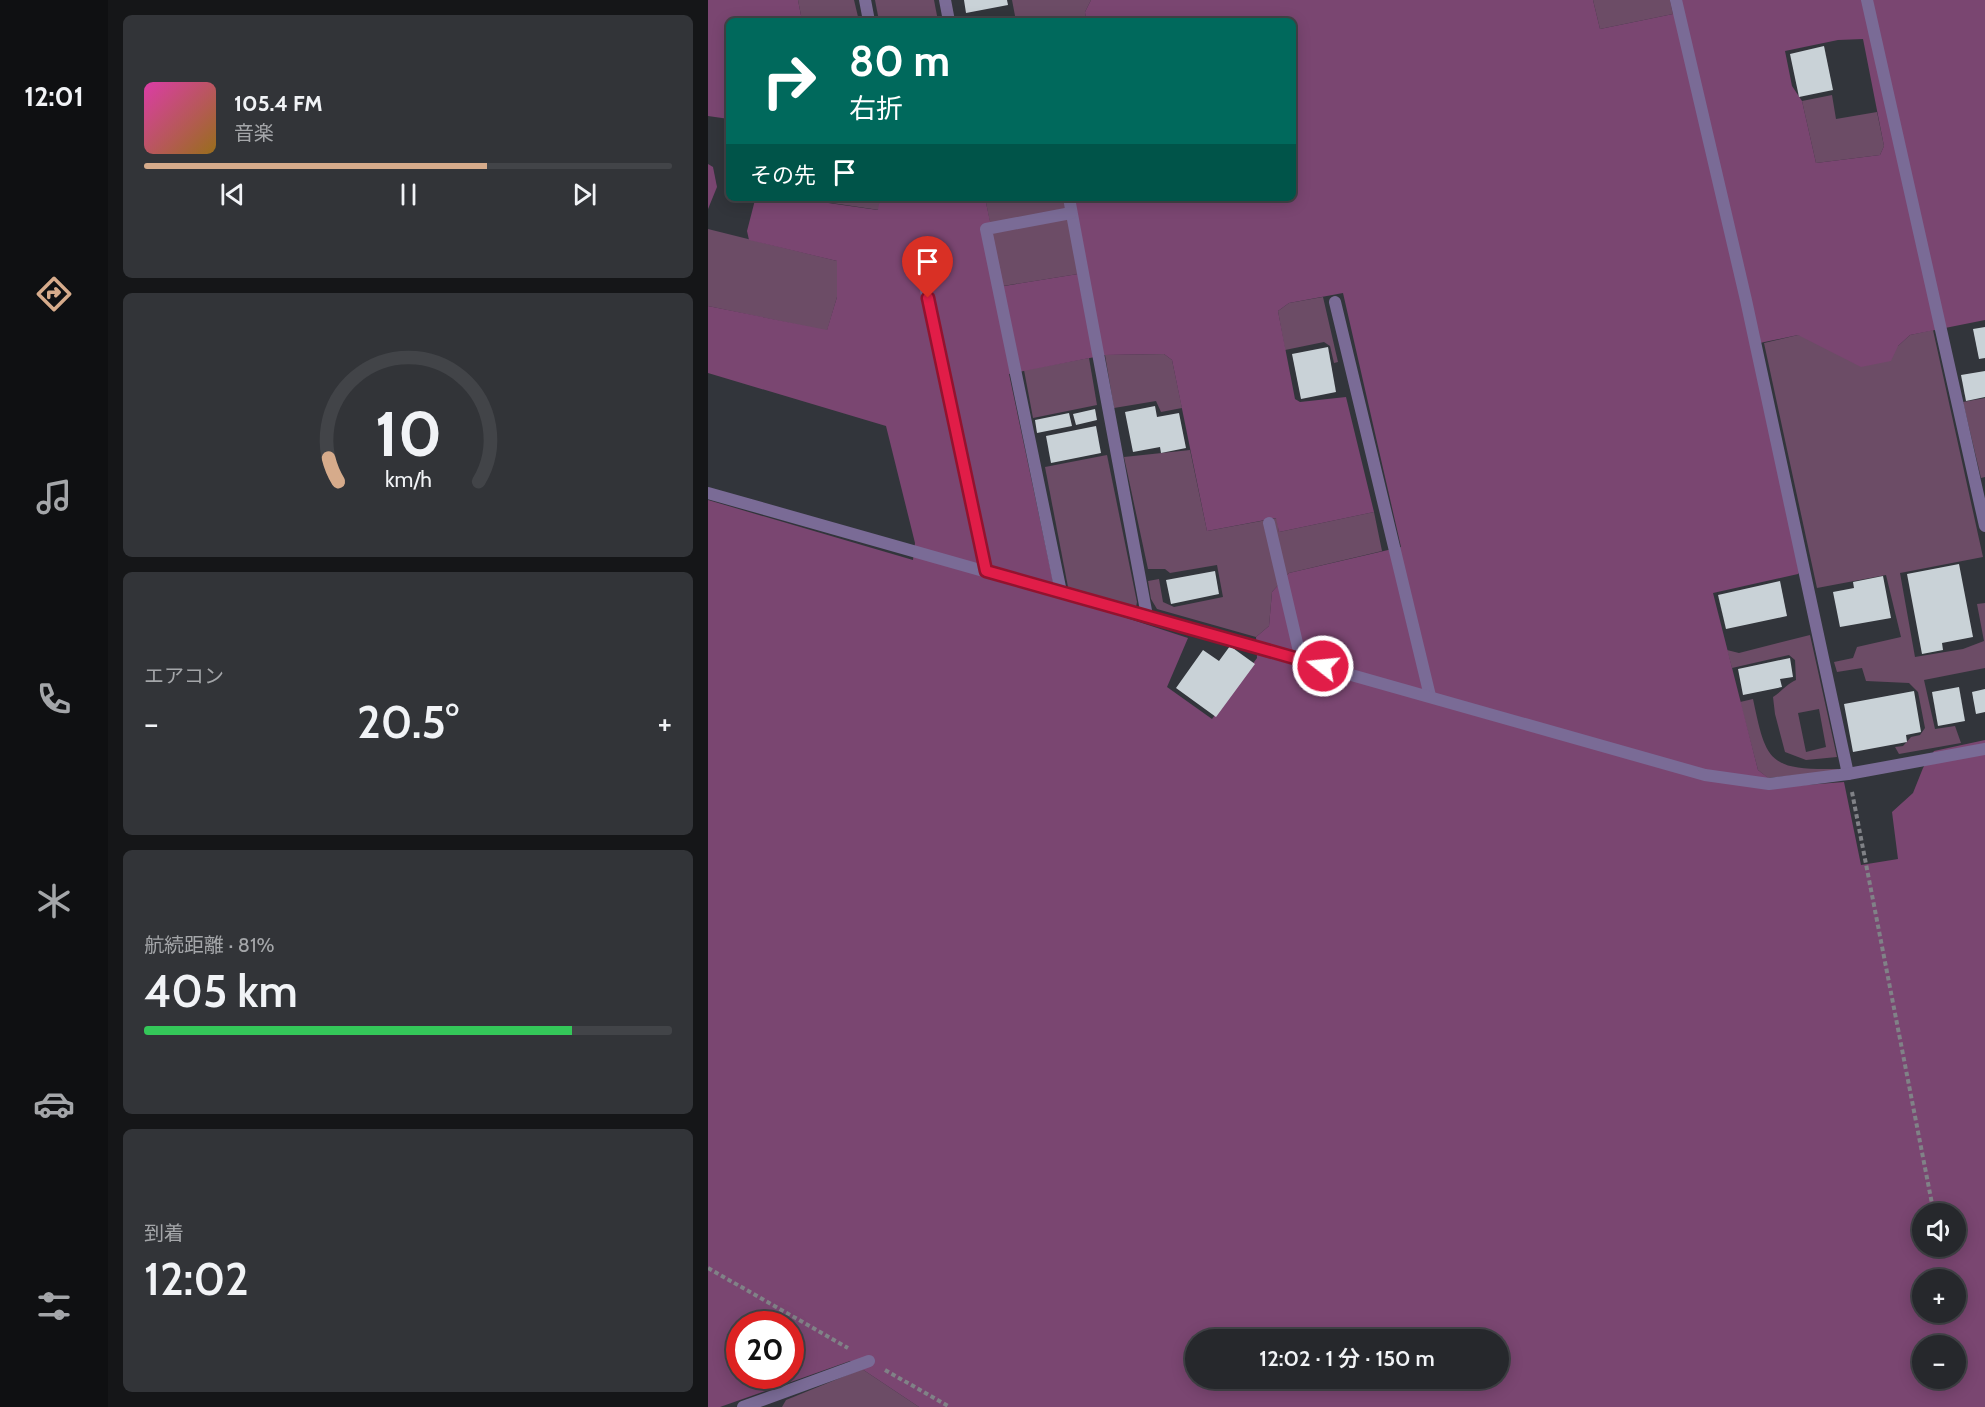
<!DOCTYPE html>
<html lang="ja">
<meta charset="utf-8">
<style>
body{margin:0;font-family:Cabin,"Noto Sans JP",sans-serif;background:#323438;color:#f1f3f6;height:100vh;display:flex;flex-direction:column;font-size:22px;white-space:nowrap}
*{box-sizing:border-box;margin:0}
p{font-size:20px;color:#a4a6a9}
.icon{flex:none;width:33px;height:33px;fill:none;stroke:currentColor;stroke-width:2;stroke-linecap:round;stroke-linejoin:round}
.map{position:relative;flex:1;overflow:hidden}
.panel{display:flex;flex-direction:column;gap:15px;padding:15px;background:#151618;width:600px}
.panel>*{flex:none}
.hud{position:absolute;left:18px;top:18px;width:570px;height:183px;border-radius:9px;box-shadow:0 3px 15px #0003,0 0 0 2px #424448;background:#00695c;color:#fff;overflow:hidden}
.fabs{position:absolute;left:1204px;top:1203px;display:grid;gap:12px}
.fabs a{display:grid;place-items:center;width:54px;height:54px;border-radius:50%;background:#26282c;box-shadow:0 3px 15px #0003,0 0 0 2px #424448;font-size:30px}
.speed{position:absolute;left:18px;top:1311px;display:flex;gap:12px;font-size:30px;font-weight:700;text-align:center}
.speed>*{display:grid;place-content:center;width:78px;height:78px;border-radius:50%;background:#26282c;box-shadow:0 3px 15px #0003,0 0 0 2px #424448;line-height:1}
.speed .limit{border:9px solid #d22;background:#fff;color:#111}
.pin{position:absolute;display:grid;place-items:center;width:51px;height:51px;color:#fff;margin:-62px -26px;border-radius:50% 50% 50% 0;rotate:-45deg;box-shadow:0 0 6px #0007}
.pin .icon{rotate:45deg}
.me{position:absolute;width:66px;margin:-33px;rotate:286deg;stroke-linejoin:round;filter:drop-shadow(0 0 4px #0008)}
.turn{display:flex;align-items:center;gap:21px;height:126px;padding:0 24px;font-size:27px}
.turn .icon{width:78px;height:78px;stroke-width:2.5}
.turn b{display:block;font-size:42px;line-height:51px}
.then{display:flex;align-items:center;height:57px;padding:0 24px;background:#0003;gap:12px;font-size:22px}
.big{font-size:45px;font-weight:600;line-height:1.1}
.panel .card{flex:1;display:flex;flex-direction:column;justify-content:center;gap:9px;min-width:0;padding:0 21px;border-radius:9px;background:#323438}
.panel .dial{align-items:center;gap:0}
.dial svg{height:156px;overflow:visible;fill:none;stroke:#424448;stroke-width:7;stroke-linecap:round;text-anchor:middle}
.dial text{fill:#f1f3f6;stroke:none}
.song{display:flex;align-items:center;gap:18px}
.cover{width:72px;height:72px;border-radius:9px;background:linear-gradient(135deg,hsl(320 70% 55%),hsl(40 70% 35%))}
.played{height:6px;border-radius:3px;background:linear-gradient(90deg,#d6ab8b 65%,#424448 65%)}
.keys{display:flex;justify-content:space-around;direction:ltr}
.heat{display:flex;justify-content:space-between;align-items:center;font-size:33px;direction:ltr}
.charge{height:9px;border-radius:4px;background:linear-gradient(90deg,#34c759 81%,#424448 0)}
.trip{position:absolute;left:477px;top:1329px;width:324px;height:60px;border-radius:30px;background:#26282c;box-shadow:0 3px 15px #0003,0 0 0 2px #424448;font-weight:600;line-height:60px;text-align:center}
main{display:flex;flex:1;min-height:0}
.tabs{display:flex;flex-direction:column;width:108px;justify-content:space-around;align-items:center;background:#0f1012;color:#a4a6a9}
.tabs .icon{width:42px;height:42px}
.tabs .active{color:#d6ab8b}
.tabs b{font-size:27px;color:#f1f3f6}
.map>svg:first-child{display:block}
</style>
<main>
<nav class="tabs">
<b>12:01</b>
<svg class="icon active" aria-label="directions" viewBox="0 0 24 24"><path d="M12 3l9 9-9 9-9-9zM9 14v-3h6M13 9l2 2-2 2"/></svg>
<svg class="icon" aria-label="music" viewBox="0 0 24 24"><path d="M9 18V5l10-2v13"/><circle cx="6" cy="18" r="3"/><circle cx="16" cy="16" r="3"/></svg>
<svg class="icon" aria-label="phone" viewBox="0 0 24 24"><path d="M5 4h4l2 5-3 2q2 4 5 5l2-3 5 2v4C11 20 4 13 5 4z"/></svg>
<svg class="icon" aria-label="climate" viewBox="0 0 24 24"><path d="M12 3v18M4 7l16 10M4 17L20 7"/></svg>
<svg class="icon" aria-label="car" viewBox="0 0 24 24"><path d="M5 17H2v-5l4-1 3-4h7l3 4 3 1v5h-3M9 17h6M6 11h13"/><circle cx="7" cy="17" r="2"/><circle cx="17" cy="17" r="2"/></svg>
<svg class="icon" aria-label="filters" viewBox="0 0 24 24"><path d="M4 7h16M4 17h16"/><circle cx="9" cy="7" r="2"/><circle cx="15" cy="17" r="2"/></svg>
</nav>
<section class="panel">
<div class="card">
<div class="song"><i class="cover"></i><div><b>105.4 FM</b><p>音楽</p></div></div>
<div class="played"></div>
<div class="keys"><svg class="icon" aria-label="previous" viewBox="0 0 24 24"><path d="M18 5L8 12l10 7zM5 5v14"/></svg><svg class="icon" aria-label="pause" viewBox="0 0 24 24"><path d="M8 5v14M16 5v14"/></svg><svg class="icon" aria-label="next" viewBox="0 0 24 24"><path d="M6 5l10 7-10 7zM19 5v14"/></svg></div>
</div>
<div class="card dial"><svg viewBox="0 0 100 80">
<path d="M14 69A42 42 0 1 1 86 69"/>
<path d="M14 69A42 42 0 0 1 9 57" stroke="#d6ab8b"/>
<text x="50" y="56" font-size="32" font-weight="700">10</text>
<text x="50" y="72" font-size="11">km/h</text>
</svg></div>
<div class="card"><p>エアコン</p>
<div class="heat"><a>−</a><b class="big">20.5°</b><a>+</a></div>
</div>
<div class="card"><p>航続距離 · 81%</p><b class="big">405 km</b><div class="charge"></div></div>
<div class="card"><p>到着</p><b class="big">12:02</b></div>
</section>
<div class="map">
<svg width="1277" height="1407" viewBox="0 0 1277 1407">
<rect width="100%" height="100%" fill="#32353b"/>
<g fill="#6c4c66" fill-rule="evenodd">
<path d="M90 0H146L151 21H94Z"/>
<path d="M167 0H226L230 21H171Z"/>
<path d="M304 0H383L377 12 378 21H308Z"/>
<path d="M885 0H962L965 14 892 29Z"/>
<path d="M1124 95 1128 119 1169 112 1176 146 1172 155 1108 163 1094 101Z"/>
<path d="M124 198H172L171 210 124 203Z"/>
<path d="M277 198H356L370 274 295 286Z"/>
<path d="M0 229 129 261V297L119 331 0 306Z"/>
<path d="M615 297 630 362 626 363 622 346 616 342 577 350 570 311 581 303Z"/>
<path d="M1225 330 1275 557 1192 573 1207 657 1255 649 1276 641 1269 604 1277 603V668L1216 680 1227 729 1247 726 1253 743 1191 754 1187 747 1195 746 1203 737 1212 735 1217 728 1210 692 1201 683 1158 681 1154 668 1129 672 1126 662 1145 658 1149 647 1193 637 1178 575 1109 588 1056 343 1090 335 1190 346 1202 335Z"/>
<path d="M456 354 464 360 474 408 453 412 448 401 406 408 397 355Z"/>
<path d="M381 358 389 405 325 418 316 370Z"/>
<path d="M1277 398V477L1273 478 1255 402Z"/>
<path d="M482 450 499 531 569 518 571 532 666 512 674 551 581 573 564 592 561 626 548 637 449 609 443 599 440 581 451 579 455 602 466 607 515 597 509 565 462 573 457 569H440L416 457Z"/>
<path d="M399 455 429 602 428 607 360 587 337 467Z"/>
<path d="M1102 635 1129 757 1098 760 1077 752 1067 714 1065 697C1074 691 1079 684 1088 680L1087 660 1081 655 1024 668 1019 650 1031 653ZM1111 709 1118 747 1098 752 1090 713Z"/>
<path d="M1045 699C1058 761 1061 770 1126 769H1130V771L1060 778 1050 770 1032 702Z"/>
<path d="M154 1369 211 1407H74L78 1400Z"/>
</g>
<g fill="#7a4671" fill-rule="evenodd">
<path d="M0 0H90L94 21H21V119L0 116Z"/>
<path d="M383 0H885L892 29 965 14 962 0H1277V320L1202 335 1190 346 1183 361 1153 367 1090 335 1047 344 1093 570 1090 574 1005 593 1050 770 1072 787 1136 782 1153 865 1190 859 1184 812 1205 793 1215 768 1226 751 1277 740V1407H211L142 1361 12 1407H0V500L205 560 207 543 178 426 0 373V306L119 330 129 297V261L41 240 39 231 47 200 50 198H85L170 210 172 198H277L296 286 370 274 356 198H585V21H378L377 12ZM1155 39 1176 146 1172 155 1108 163 1094 101 1084 86 1077 51 1130 40ZM635 293 693 547 581 573 564 592 561 626 548 637 549 658 504 719 459 687 480 638 348 595 301 374 397 355 456 354 464 360 499 531 568 518 571 532 666 512 638 397 592 402 587 399 570 311 581 303ZM1215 1214H1248V1246H1215ZM1215 1280H1248V1312H1215ZM32 1324H82V1376H32ZM488 1340H790V1378H488ZM1215 1346H1248V1378H1215Z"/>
<path d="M0 164 5 167 9 187 0 209Z"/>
</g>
<g fill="#c9d2d7">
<path d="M256 0H299L300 5 258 13Z"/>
<path d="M1116 46 1125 90 1091 97 1082 54Z"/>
<path d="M1277 327V358L1271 359 1265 329Z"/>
<path d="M620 347 628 392 593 399 584 354Z"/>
<path d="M1277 371V397L1258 401 1253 375Z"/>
<path d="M447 406 449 417 471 413 478 448 453 453 452 447 425 452 417 412Z"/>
<path d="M387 409 389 420 368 425 365 414Z"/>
<path d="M361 413 364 426 329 433 327 420Z"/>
<path d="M388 426 393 453 343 463 338 436Z"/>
<path d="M1251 564 1265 637 1234 643 1235 650 1214 654 1199 574Z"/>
<path d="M507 571 511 594 463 604 458 580Z"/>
<path d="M1175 576 1183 618 1132 627 1125 592 1146 588 1145 582Z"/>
<path d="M1072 581 1079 616 1018 629 1010 595Z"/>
<path d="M522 646 547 664 508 717 468 688 495 650 511 661Z"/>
<path d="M1082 658 1085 677 1072 679 1074 687 1035 695 1030 669Z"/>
<path d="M1251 687 1257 721 1230 726 1224 692Z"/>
<path d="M1277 689V712L1268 714 1264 692Z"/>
<path d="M1206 691 1213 732 1198 735 1199 742 1145 752 1136 704Z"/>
</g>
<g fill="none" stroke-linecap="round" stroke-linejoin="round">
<g stroke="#808287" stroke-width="4" stroke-dasharray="4.5 3" stroke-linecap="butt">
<path d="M1144 792 1226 1214"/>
<path d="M1233 1246 1234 1255"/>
<path d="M0 1268 140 1348"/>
<path d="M177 1370 242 1407"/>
</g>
<g stroke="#7a6b96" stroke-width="12">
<path d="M157 0 161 21"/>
<path d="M237 0 241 21"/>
<path d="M968 0 1038 300 1140 774"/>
<path d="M1159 0 1277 526"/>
<path d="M361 198 439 616"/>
<path d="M210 253 278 571"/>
<path d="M627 302 722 696"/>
<path d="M0 493 997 775 1061 784 1140 774 1277 749"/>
<path d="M561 523 593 660"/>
<path d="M353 592 278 229 363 213"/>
<path d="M35 1407 161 1361"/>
</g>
</g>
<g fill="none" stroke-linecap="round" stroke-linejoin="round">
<g stroke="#92132f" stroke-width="15">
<path id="route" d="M220 298 278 571 615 666"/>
</g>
<use href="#route" stroke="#e11d48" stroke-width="10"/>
</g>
</svg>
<div class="fabs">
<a><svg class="icon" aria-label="sound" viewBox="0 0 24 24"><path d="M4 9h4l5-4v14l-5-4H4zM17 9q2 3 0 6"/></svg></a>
<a>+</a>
<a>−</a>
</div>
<div class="speed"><div class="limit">20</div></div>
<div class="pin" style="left:220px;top:298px;background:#d93025"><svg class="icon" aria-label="arrive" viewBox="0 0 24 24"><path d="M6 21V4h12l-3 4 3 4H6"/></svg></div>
<svg class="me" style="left:615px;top:666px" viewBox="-20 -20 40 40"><circle r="17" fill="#e11d48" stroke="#fff" stroke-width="3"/><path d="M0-11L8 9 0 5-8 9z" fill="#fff"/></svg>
<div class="trip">12:02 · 1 分 · 150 m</div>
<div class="hud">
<div class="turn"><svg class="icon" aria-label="right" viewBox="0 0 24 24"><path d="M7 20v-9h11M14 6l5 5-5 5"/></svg><div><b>80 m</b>右折</div></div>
<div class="then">その先<svg class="icon" aria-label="arrive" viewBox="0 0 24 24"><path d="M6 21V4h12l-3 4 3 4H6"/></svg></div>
</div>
</div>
</main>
